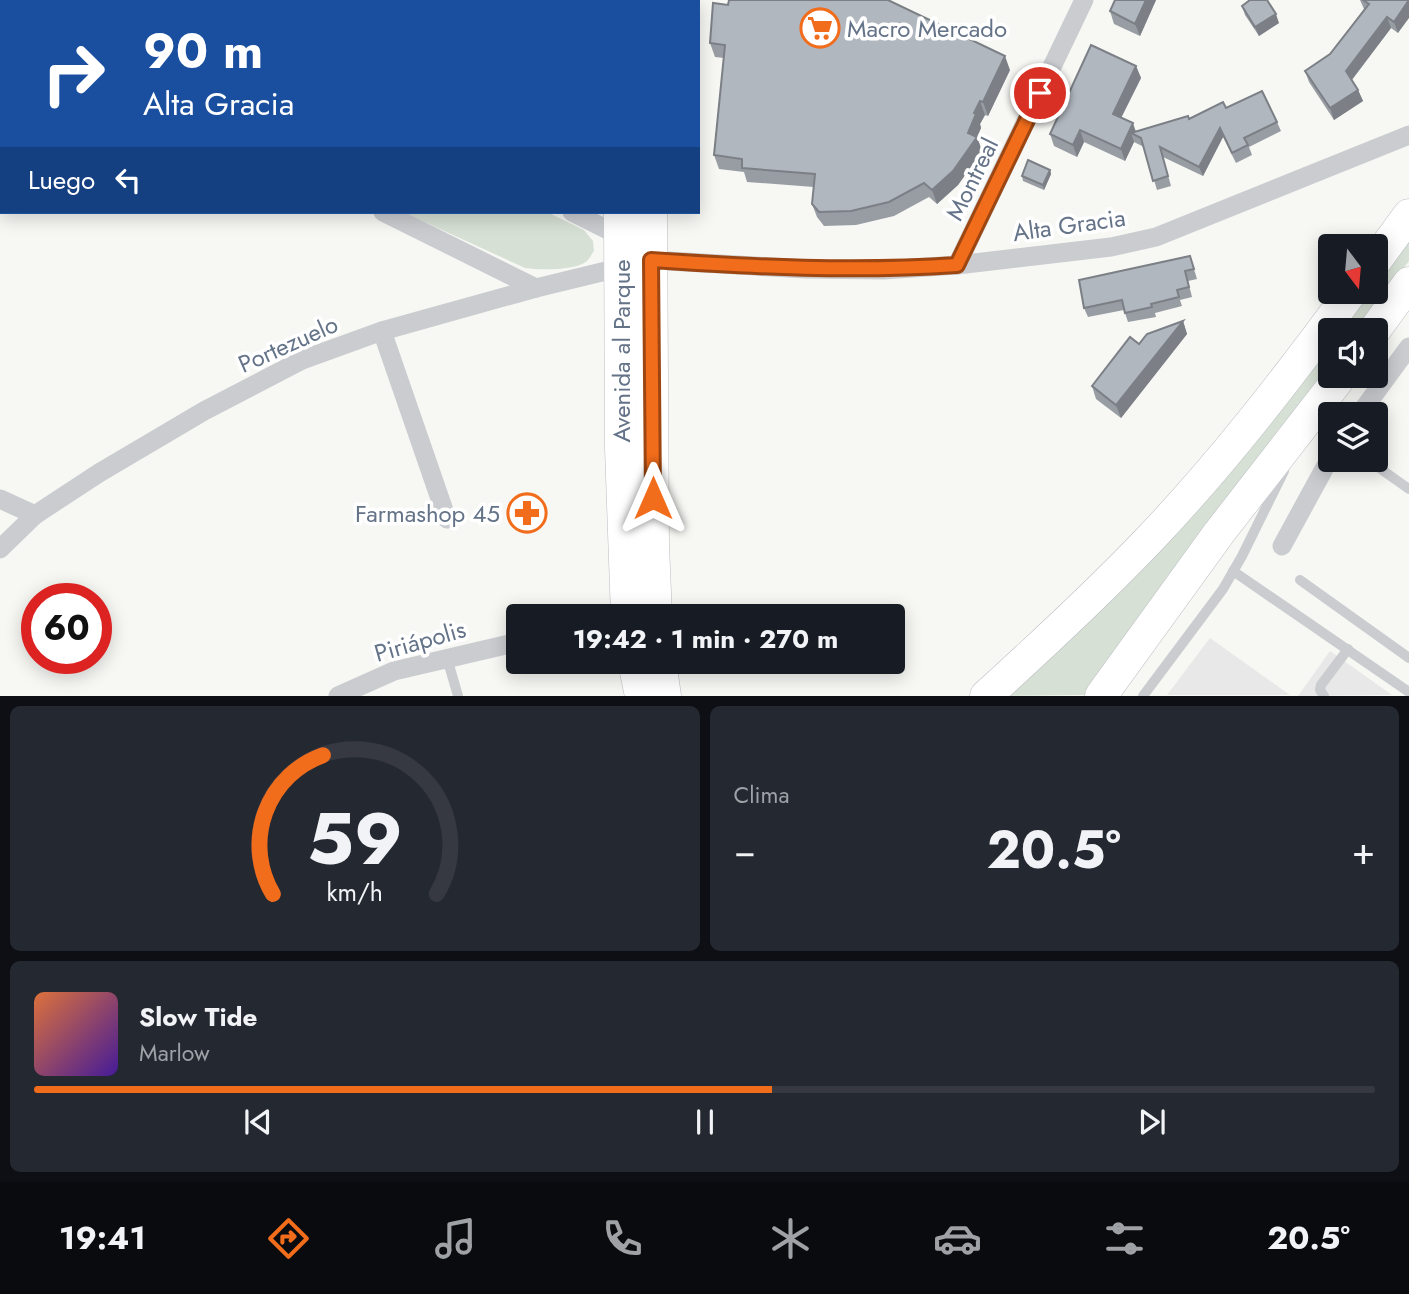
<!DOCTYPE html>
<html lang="es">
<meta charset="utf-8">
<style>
body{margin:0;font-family:Jost,sans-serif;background:#242831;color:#f1f3f6;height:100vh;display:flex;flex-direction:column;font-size:26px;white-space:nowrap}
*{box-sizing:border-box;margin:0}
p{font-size:23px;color:#9ea1a6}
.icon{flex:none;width:38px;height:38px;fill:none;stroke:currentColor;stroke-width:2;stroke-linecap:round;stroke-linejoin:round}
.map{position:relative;height:696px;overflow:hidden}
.panel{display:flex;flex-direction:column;gap:10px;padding:10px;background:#0d0f14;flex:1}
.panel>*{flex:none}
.guide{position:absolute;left:0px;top:0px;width:700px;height:214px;box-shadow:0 4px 18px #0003;background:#1a4fa0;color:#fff;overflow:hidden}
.needle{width:46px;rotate:164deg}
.tools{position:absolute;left:1318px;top:234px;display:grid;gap:14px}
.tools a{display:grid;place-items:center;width:70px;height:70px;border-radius:7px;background:#171b24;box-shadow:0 4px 18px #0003;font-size:35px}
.speed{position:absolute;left:21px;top:583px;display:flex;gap:14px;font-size:35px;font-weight:700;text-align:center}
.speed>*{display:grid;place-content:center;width:91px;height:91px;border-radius:50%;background:#171b24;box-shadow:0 4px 18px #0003;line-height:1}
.speed .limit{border:10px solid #d22;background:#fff;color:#111}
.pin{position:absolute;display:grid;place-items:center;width:60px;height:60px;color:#fff;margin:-30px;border:4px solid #fff;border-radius:50%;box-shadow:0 2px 7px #0007}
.me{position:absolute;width:77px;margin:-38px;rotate:0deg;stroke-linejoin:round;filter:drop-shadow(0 0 5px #0008)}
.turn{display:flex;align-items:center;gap:24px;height:147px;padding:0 28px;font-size:32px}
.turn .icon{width:91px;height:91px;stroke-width:2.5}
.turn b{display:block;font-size:49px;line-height:60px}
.then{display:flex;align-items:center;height:66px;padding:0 28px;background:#0003;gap:14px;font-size:26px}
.big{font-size:52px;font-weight:700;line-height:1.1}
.panel .widget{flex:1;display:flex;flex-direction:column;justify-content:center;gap:10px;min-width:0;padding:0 24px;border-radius:10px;background:#242831}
.panel .dial{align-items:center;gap:0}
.dial svg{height:182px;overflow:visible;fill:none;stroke:#363941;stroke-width:7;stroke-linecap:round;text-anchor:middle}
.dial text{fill:#f1f3f6;stroke:none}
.song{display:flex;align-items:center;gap:21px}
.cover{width:84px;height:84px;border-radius:10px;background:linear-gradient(135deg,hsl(20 70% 55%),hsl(260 70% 35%))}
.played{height:7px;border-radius:4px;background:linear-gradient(90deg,#f16c1b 55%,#363941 55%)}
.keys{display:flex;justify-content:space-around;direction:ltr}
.heat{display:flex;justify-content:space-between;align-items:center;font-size:38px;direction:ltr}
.panel .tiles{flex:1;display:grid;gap:10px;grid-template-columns:1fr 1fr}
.widget:last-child{grid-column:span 2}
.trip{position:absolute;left:506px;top:604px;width:399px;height:70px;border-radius:7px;background:#171b24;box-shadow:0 4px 18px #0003;font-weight:700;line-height:70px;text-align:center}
.dock{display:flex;height:112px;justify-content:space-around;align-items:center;background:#090b0e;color:#9ea1a6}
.dock .icon{width:49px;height:49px}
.dock .active{color:#f16c1b}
.dock b{font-size:32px;color:#f1f3f6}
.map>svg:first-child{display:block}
</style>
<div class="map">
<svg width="1409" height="696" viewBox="0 0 1409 696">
<rect width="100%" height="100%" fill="#f7f8f4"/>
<g fill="#e8e8e8">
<path d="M1210 638 1290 695H1167Z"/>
<path d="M1330 651 1392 695 1298 696Z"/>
</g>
<g fill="#d7e0d5">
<path d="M403 212H547L584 230 593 241 594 251C591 255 590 258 587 261 575 271 540 270 525 268Z"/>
<path d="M1409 233V261L1357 331H1336L1365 292H1376V278Z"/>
<path d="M1330 339V367L1089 695 1002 696Z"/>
</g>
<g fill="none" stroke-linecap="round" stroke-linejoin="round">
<g stroke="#babdc2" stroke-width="33">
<g id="primary">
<path d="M633 2V0"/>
<path d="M664 2V0"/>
<path d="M620 212 621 448 627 616"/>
<path d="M651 212 653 545 656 616"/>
<path d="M1376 260 1409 215"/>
<path d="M1374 331 1409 283"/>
<path d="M634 662 641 696"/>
<path d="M660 662 665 696"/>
<path d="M986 696C1040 647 1094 597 1145 544 1220 466 1287 379 1351 292"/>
<path d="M1101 696 1219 533 1341 376"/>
</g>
</g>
<g stroke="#caccd0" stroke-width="10">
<path d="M1312 422 1330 434"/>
<path d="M1368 460 1409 489"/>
<path d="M1233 571 1409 692"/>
<path d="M1300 580 1409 658"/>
<path d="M447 658 458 696"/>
<path d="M1143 696 1223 589 1242 556 1284 471"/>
<path d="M1324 696 1320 690 1321 685 1348 649"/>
</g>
<g stroke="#caccd0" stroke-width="19">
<path d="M142 0 146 2"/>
<path d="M105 2 108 0"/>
<path d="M0 71 2 70"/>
<path d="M383 212 536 288"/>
<path d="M572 212 626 239"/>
<path d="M957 265 1084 0"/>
<path d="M382 331 447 519"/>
<path d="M1359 415 1409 347"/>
<path d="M0 499 35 515"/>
<path d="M1282 546 1330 458"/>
<path d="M0 549 35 515 99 473 204 411 302 360 382 331 536 288 651 260 806 269 883 270 957 265 1111 247 1156 237 1409 135"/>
<path d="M338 696 394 671 518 642"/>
</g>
<use href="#primary" stroke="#fff" stroke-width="32"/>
</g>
<g fill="#989da4">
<path d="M1156 0 1140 36 1114 24 1110 11Z"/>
<path d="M1360 0H1409L1398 33 1391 28 1352 80 1358 90 1363 101 1334 120 1309 82 1305 71 1330 54 1364 9Z"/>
<path d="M1242 6 1279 23 1259 36 1245 15Z"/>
<path d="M710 43 1010 70 988 116 985 115 980 124 981 128 977 137 982 151 958 185 937 204 929 197 894 216 856 225 824 226 817 217 812 204 814 187 747 182 744 172 719 169 714 155 724 58 715 57Z"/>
<path d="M1136 66 1141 78 1121 118 1136 131 1189 119 1226 108 1277 122 1281 131 1249 147 1252 155 1236 163 1223 137 1203 176 1163 157 1171 186 1157 190 1144 147 1134 142 1125 161 1084 142 1077 157 1054 146 1050 134Z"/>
<path d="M1050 170 1051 174 1044 190 1023 181 1022 176Z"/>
<path d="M1190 256 1197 279 1188 281 1192 297 1180 300 1182 306 1155 313 1156 317 1128 322 1124 310 1088 317 1084 308Z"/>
<path d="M1183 321 1187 334 1121 418 1096 399 1092 386 1139 344Z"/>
</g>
<g fill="#7c8086">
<path d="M1146 0H1156L1140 36 1135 24Z"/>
<path d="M1409 0V18L1398 33 1394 22Z"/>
<path d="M1276 14 1279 23 1259 36 1255 27Z"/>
<path d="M1387 17 1391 28 1350 82 1346 71Z"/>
<path d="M1005 56 1010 70 988 116 983 102Z"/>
<path d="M1136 66 1141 78 1117 126 1113 114Z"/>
<path d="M1358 90 1363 101 1334 120 1330 108Z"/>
<path d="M980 101 985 115 980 124 981 128 977 137 982 151 958 185 937 204 932 190 968 133 974 113Z"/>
<path d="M1133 123 1137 135 1131 133 1134 142 1125 161 1121 149Z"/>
<path d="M1220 128 1223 137 1203 176 1199 167Z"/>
<path d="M1080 130 1084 142 1077 157 1073 145Z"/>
<path d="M1050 170 1051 174 1044 190 1043 185Z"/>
<path d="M1183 321 1187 334 1121 418 1116 405Z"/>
</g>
<g fill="#b1b7bf" stroke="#7c8086" stroke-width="2">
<path d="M537 0H564L563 2H536Z"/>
<path d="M729 0H888L1005 56 983 102 980 101 974 113 976 114 968 133 977 137 953 171 932 190 924 183 889 202 851 211 819 212 812 204 815 174 742 168V159L714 155 725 45 710 43 713 3 728 5Z"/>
<path d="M1115 0H1146L1135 24 1110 11Z"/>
<path d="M1250 0H1267L1276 14 1255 27 1242 6Z"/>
<path d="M1363 0H1409L1394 22 1387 17 1346 71 1358 90 1330 108 1305 71 1330 54 1369 4Z"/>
<path d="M1091 45 1136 66 1113 114 1133 123 1121 149 1080 130 1073 145 1050 134Z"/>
<path d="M1262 91 1277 122 1244 138 1248 145 1232 153 1220 128 1199 167 1160 147 1168 176 1153 181 1141 138 1131 133 1188 116 1189 119 1223 102 1226 108Z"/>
<path d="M1028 160 1050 170 1043 185 1022 176Z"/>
<path d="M1190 256 1194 269 1185 271 1189 287 1177 290 1179 297 1151 304 1152 307 1125 313 1122 300 1084 308 1079 280Z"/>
<path d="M1183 321 1116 405 1092 386 1130 337 1139 344 1147 334Z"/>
</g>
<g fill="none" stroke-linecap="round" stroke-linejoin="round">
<g stroke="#9d4612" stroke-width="18">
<path id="route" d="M653 498 651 260C755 267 853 272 957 265L1040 93"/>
</g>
<use href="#route" stroke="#f16c1b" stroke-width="12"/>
</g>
<defs>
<g id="supermarket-ring" transform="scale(2.0125)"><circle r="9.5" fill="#fff" stroke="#f16c1b" stroke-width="1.5"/><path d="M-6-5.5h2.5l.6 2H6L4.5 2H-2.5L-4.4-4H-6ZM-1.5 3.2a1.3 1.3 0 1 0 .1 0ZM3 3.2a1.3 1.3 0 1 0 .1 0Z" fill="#f16c1b"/></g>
<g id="pharmacy-ring" transform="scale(2.0125)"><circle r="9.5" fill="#fff" stroke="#f16c1b" stroke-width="1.5"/><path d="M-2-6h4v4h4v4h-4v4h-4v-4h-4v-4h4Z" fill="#f16c1b"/></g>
</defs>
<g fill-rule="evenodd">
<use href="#supermarket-ring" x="820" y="28"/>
<use href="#pharmacy-ring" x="527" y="513"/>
</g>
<g text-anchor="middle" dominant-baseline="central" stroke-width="7" stroke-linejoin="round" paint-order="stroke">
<g font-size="24" fill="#647388" stroke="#fff" text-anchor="start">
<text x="847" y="28">Macro Mercado</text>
<text x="500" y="513" text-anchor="end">Farmashop 45</text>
</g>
<g font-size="24" fill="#647388" stroke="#fff">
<text transform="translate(972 179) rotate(-64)">Montreal</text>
<text transform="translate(1069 225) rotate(-8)">Alta Gracia</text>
<text transform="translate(288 344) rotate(-24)">Portezuelo</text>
<text transform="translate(621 351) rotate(-90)">Avenida al Parque</text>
<text transform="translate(420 641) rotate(-16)">Piriápolis</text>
</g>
</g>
</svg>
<div class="tools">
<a><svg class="needle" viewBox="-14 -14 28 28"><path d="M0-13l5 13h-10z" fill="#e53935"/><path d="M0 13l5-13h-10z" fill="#9ea1a6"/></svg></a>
<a><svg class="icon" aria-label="sound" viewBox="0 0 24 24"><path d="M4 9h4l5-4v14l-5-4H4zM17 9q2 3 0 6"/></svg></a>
<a><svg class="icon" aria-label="layers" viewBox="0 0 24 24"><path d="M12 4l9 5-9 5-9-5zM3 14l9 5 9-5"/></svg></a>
</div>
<div class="speed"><div class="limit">60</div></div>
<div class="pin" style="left:1040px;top:93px;background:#d93025"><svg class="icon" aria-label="arrive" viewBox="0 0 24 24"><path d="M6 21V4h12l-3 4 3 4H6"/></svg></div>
<svg class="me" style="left:653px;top:498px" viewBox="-20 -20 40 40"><path d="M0-17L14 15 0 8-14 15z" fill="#f16c1b" stroke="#fff" stroke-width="4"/></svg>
<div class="trip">19:42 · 1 min · 270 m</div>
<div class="guide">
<div class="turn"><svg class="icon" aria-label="right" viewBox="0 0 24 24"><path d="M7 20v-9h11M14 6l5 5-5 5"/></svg><div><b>90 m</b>Alta Gracia</div></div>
<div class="then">Luego<svg class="icon" aria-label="left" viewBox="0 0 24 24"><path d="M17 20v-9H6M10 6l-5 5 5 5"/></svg></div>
</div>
</div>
<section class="panel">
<div class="tiles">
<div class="widget dial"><svg viewBox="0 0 100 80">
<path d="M14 69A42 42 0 1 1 86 69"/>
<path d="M14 69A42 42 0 0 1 36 8" stroke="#f16c1b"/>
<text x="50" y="56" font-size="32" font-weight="700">59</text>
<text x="50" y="72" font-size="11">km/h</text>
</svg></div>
<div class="widget"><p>Clima</p>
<div class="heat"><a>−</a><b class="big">20.5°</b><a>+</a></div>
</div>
<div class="widget">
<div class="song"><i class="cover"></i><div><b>Slow Tide</b><p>Marlow</p></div></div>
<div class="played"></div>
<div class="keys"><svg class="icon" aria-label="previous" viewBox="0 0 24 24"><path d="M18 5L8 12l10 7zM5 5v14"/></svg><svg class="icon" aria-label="pause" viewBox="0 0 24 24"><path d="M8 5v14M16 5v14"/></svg><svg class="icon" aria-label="next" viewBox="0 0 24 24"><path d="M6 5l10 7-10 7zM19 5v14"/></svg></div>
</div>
</div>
</section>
<nav class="dock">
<b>19:41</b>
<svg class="icon active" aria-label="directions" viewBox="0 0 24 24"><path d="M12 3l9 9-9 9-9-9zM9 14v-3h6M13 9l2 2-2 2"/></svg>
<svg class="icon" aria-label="music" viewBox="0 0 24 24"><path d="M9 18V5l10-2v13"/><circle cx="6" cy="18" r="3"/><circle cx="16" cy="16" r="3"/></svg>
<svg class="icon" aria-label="phone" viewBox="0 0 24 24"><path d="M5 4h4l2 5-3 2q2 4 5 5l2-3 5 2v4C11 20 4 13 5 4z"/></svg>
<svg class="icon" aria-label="climate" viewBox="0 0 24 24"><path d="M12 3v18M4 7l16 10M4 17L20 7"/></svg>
<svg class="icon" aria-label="car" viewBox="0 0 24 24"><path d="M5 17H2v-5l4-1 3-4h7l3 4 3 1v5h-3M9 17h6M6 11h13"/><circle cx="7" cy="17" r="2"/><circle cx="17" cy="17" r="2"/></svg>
<svg class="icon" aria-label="filters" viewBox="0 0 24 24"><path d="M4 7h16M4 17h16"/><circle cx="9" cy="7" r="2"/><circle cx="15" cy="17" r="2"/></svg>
<b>20.5°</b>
</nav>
